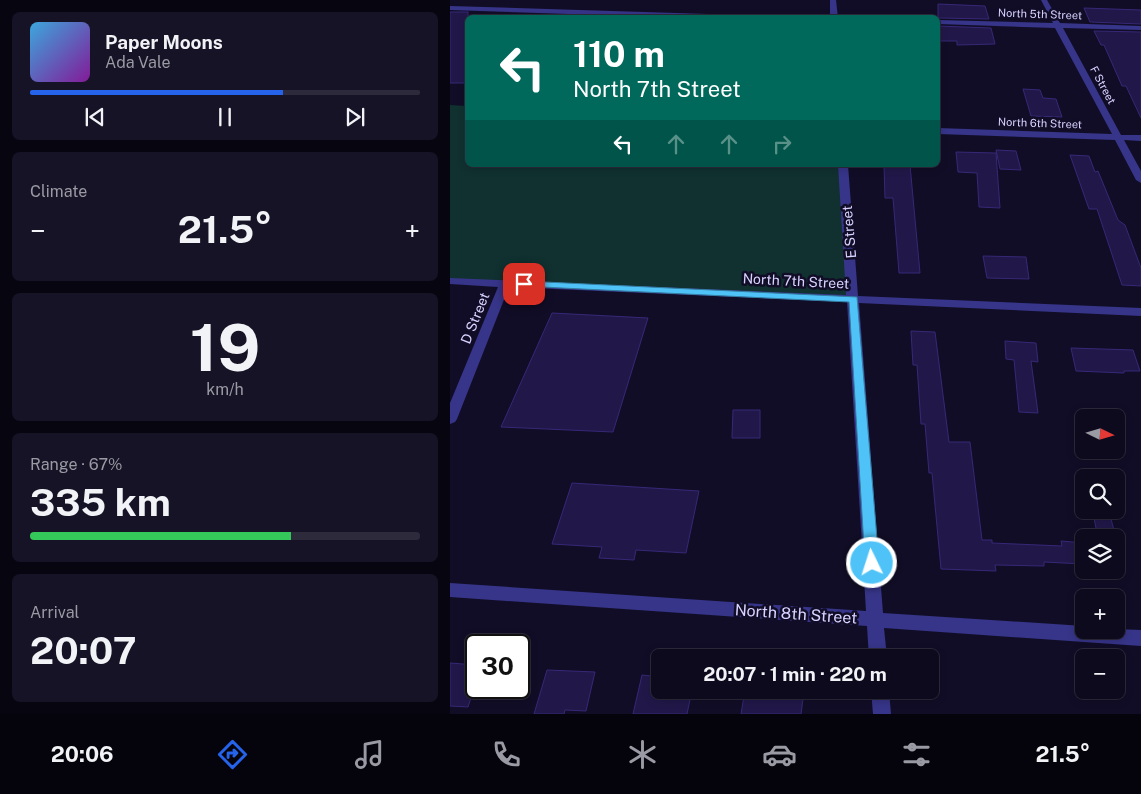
<!DOCTYPE html>
<meta charset="utf-8">
<style>
body{margin:0;font-family:"Public Sans",sans-serif;background:#161326;color:#f1f3f6;height:100vh;display:flex;flex-direction:column;font-size:19px;white-space:nowrap}
*{box-sizing:border-box;margin:0}
p{font-size:16px;color:#9a9aa4}
.icon{flex:none;width:28px;height:28px;fill:none;stroke:currentColor;stroke-width:2;stroke-linecap:round;stroke-linejoin:round}
.map{position:relative;flex:1;overflow:hidden}
.panel{display:flex;flex-direction:column;gap:12px;padding:12px;background:#070610;width:450px}
.panel>*{flex:none}
.banner{position:absolute;left:15px;top:15px;width:475px;height:152px;border-radius:8px;box-shadow:0 2px 8px #0003,0 0 0 1px #2d2b3b;background:#00695c;color:#fff;overflow:hidden}
.needle{width:32px;rotate:95deg}
.buttons{position:absolute;left:625px;top:409px;display:grid;gap:10px}
.buttons a{display:grid;place-items:center;width:50px;height:50px;border-radius:8px;background:#0d0a1d;box-shadow:0 2px 8px #0003,0 0 0 1px #2d2b3b;font-size:25px}
.speed{position:absolute;left:15px;top:634px;display:flex;gap:10px;font-size:25px;font-weight:700;text-align:center}
.speed>*{display:grid;place-content:center;width:65px;height:65px;border-radius:50%;background:#0d0a1d;box-shadow:0 2px 8px #0003,0 0 0 1px #2d2b3b;line-height:1}
.speed .limit{border:2px solid #111;border-radius:8px;background:#fff;color:#111}
.pin{position:absolute;display:grid;place-items:center;width:42px;height:42px;color:#fff;margin:-21px;border-radius:10px;box-shadow:0 2px 8px #0006}
.me{position:absolute;width:55px;margin:-28px;rotate:356deg;stroke-linejoin:round;filter:drop-shadow(0 0 4px #0008)}
.turn{display:flex;align-items:center;gap:18px;height:105px;padding:0 25px;font-size:22px}
.turn .icon{width:65px;height:65px;stroke-width:2.5}
.turn b{display:block;font-size:35px;line-height:42px}
.lanes{display:flex;align-items:center;height:48px;padding:0 25px;background:#0003;justify-content:center;gap:25px;direction:ltr}
.lanes .off{opacity:.35}
.big{font-size:38px;font-weight:700;line-height:1.1}
.panel .widget{flex:1;display:flex;flex-direction:column;justify-content:center;gap:8px;min-width:0;padding:0 18px;border-radius:8px;background:#161326}
.panel .dial{align-items:center;gap:0}
.dial b{font-size:65px;line-height:1}
.song{display:flex;align-items:center;gap:15px}
.cover{width:60px;height:60px;border-radius:8px;background:linear-gradient(135deg,hsl(200 70% 55%),hsl(290 70% 35%))}
.played{height:5px;border-radius:2px;background:linear-gradient(90deg,#2563eb 65%,#2d2b3b 65%)}
.keys{display:flex;justify-content:space-around;direction:ltr}
.heat{display:flex;justify-content:space-between;align-items:center;font-size:28px;direction:ltr}
.charge{height:8px;border-radius:4px;background:linear-gradient(90deg,#34c759 67%,#2d2b3b 0)}
.trip{position:absolute;left:201px;top:649px;width:288px;height:50px;border-radius:8px;background:#0d0a1d;box-shadow:0 2px 8px #0003,0 0 0 1px #2d2b3b;font-weight:700;line-height:50px;text-align:center}
.tab-bar{display:flex;height:80px;justify-content:space-around;align-items:center;background:#05040c;color:#9a9aa4}
.tab-bar .icon{width:35px;height:35px}
.tab-bar .on{color:#2563eb}
.tab-bar b{font-size:22px;color:#f1f3f6}
main{display:flex;flex:1;min-height:0}
.map>svg:first-child{display:block}
</style>
<main>
<section class="panel">
<div class="widget">
<div class="song"><i class="cover"></i><div><b>Paper Moons</b><p>Ada Vale</p></div></div>
<div class="played"></div>
<div class="keys"><svg class="icon" aria-label="previous" viewBox="0 0 24 24"><path d="M18 5L8 12l10 7zM5 5v14"/></svg><svg class="icon" aria-label="pause" viewBox="0 0 24 24"><path d="M8 5v14M16 5v14"/></svg><svg class="icon" aria-label="next" viewBox="0 0 24 24"><path d="M6 5l10 7-10 7zM19 5v14"/></svg></div>
</div>
<div class="widget"><p>Climate</p>
<div class="heat"><a>−</a><b class="big">21.5°</b><a>+</a></div>
</div>
<div class="widget dial"><b>19</b><p>km/h</p></div>
<div class="widget"><p>Range · 67%</p><b class="big">335 km</b><div class="charge"></div></div>
<div class="widget"><p>Arrival</p><b class="big">20:07</b></div>
</section>
<div class="map">
<svg width="691" height="714" viewBox="0 0 691 714">
<rect width="100%" height="100%" fill="#110d27"/>
<path fill="#103130" d="M0 105 17 106 18 165H389L399 299 0 281Z"/>
<g fill="#211849" stroke="#372877">
<path d="M488 4 535 6 539 19 488 18Z"/>
<path d="M634 8 691 10V24L640 22Z"/>
<rect x="0" y="12" width="18" height="71"/>
<path d="M488 26 541 28 545 44 507 45V41H488Z"/>
<path d="M644 31 691 32V118L676 86H672L654 45H651Z"/>
<path d="M573 89 590 90 593 98 606 99 612 117 581 116Z"/>
<path d="M546 150 566 151 571 170 550 169Z"/>
<path d="M506 152 546 153 550 208 529 207 527 173 508 172Z"/>
<path d="M620 155 639 156 645 172 648 171 668 220 675 225 691 268V286L672 285 647 209H639Z"/>
<path d="M434 165H460L470 273H449L443 198H435Z"/>
<path d="M533 256 576 257 579 279 537 278Z"/>
<path d="M102 313 198 318 163 432 51 427Z"/>
<path d="M461 331 485 332 499 442H520L532 540H542V543L612 546 611 541 634 543V564L594 562V566L545 565 546 571 491 569 482 473H479L475 424H471L467 365H463Z"/>
<path d="M555 341 586 343 588 362 581 361 588 413 569 412 564 360 556 359Z"/>
<path d="M621 348 683 350 690 371H674V373L626 371Z"/>
<path d="M283 410H310V438H282Z"/>
<path d="M122 483 249 491 236 553 186 550 184 560 149 558 152 547 102 544Z"/>
<path d="M644 518 661 519 666 538H648Z"/>
<path d="M0 663 26 665V683L18 707 0 706Z"/>
<path d="M97 670 145 672 136 711 115 710 114 714H84Z"/>
<path d="M192 675 210 677V690H242L237 714H183Z"/>
<path d="M295 690 354 692 351 714H291Z"/>
</g>
<g fill="none" stroke-linecap="round" stroke-linejoin="round">
<g fill="#373589" fill-rule="evenodd">
<path d="M380 0H386L388 18H380Z"/>
<path d="M591 0H597L610 23 691 26V30L613 28 671 135H691V141L674 140 691 171V183L686 180 665 140 488 134V128L662 134 605 28 488 24V20L603 23Z"/>
<path d="M0 6 326 16 329 18H239L0 10Z"/>
<path d="M388 165H398L408 296 691 308V316L409 303 433 613 634 626V630L666 629 691 630V646L434 628 437 658H419L417 626 0 597V583L416 611 397 302 59 287 7 419 5 422 0 424V403L48 287 0 284V278L396 295Z"/>
<path d="M421 690H439L441 714H423Z"/>
</g>
</g>
<path fill="#4fc3f7" stroke="#337fa1" d="M74 281 407 297 429 563 427 567 422 569 417 567 415 563 399 302 71 286V282Z"/>
<g text-anchor="middle" dominant-baseline="central" stroke-width="5" stroke-linejoin="round" paint-order="stroke">
<g font-size="11" fill="#d8d3ff" stroke="#110d27">
<text transform="translate(590 14) rotate(2)">North 5th Street</text>
<text transform="translate(653 85) rotate(62)">F Street</text>
<text transform="translate(590 123) rotate(2)">North 6th Street</text>
</g>
<g font-size="14" fill="#d8d3ff" stroke="#110d27">
<text transform="translate(399 232) rotate(-95)">E Street</text>
<text transform="translate(346 281) rotate(3)">North 7th Street</text>
<text transform="translate(25 318) rotate(-68)">D Street</text>
</g>
<g font-size="16" fill="#d8d3ff" stroke="#110d27">
<text transform="translate(346 614) rotate(4)">North 8th Street</text>
</g>
</g>
</svg>
<div class="buttons">
<a><svg class="needle" viewBox="-14 -14 28 28"><path d="M0-13l5 13h-10z" fill="#e53935"/><path d="M0 13l5-13h-10z" fill="#9a9aa4"/></svg></a>
<a><svg class="icon" aria-label="search" viewBox="0 0 24 24"><circle cx="10" cy="10" r="6"/><path d="M15 15l6 6"/></svg></a>
<a><svg class="icon" aria-label="layers" viewBox="0 0 24 24"><path d="M12 4l9 5-9 5-9-5zM3 14l9 5 9-5"/></svg></a>
<a>+</a>
<a>−</a>
</div>
<div class="speed"><div class="limit">30</div></div>
<div class="pin" style="left:74px;top:284px;background:#d93025"><svg class="icon" aria-label="arrive" viewBox="0 0 24 24"><path d="M6 21V4h12l-3 4 3 4H6"/></svg></div>
<svg class="me" style="left:422px;top:563px" viewBox="-20 -20 40 40"><circle r="17" fill="#4fc3f7" stroke="#fff" stroke-width="3"/><path d="M0-11L8 9 0 5-8 9z" fill="#fff"/></svg>
<div class="trip">20:07 · 1 min · 220 m</div>
<div class="banner">
<div class="turn"><svg class="icon" aria-label="left" viewBox="0 0 24 24"><path d="M17 20v-9H6M10 6l-5 5 5 5"/></svg><div><b>110 m</b>North 7th Street</div></div>
<div class="lanes"><svg class="icon" aria-label="left" viewBox="0 0 24 24"><path d="M17 20v-9H6M10 6l-5 5 5 5"/></svg><svg class="icon off" aria-label="ahead" viewBox="0 0 24 24"><path d="M12 20V5M6 11l6-6 6 6"/></svg><svg class="icon off" aria-label="ahead" viewBox="0 0 24 24"><path d="M12 20V5M6 11l6-6 6 6"/></svg><svg class="icon off" aria-label="right" viewBox="0 0 24 24"><path d="M7 20v-9h11M14 6l5 5-5 5"/></svg></div>
</div>
</div>
</main>
<nav class="tab-bar">
<b>20:06</b>
<svg class="icon on" aria-label="directions" viewBox="0 0 24 24"><path d="M12 3l9 9-9 9-9-9zM9 14v-3h6M13 9l2 2-2 2"/></svg>
<svg class="icon" aria-label="music" viewBox="0 0 24 24"><path d="M9 18V5l10-2v13"/><circle cx="6" cy="18" r="3"/><circle cx="16" cy="16" r="3"/></svg>
<svg class="icon" aria-label="phone" viewBox="0 0 24 24"><path d="M5 4h4l2 5-3 2q2 4 5 5l2-3 5 2v4C11 20 4 13 5 4z"/></svg>
<svg class="icon" aria-label="climate" viewBox="0 0 24 24"><path d="M12 3v18M4 7l16 10M4 17L20 7"/></svg>
<svg class="icon" aria-label="car" viewBox="0 0 24 24"><path d="M5 17H2v-5l4-1 3-4h7l3 4 3 1v5h-3M9 17h6M6 11h13"/><circle cx="7" cy="17" r="2"/><circle cx="17" cy="17" r="2"/></svg>
<svg class="icon" aria-label="filters" viewBox="0 0 24 24"><path d="M4 7h16M4 17h16"/><circle cx="9" cy="7" r="2"/><circle cx="15" cy="17" r="2"/></svg>
<b>21.5°</b>
</nav>
